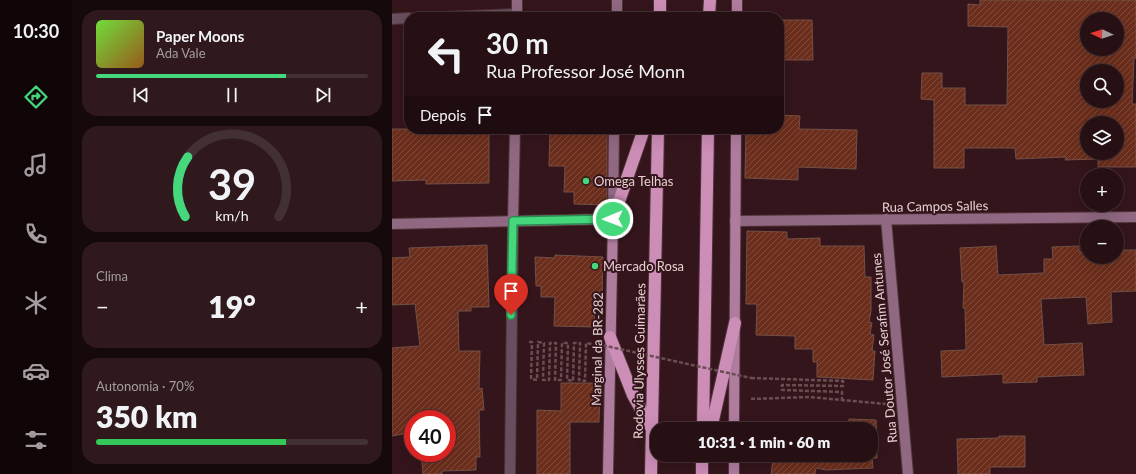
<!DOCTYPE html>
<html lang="pt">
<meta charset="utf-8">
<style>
body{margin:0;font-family:Lato,sans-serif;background:#2f191d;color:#f1f3f6;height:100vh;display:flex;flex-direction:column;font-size:15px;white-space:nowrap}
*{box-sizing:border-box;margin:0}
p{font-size:13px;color:#a49da0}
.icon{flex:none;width:22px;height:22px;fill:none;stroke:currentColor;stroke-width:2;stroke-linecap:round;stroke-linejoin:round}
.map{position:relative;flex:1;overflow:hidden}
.side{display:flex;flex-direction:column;gap:10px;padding:10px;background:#15090b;width:320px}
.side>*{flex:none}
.banner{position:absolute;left:12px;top:12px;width:380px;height:122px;border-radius:16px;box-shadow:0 4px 16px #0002,0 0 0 1px #433034;background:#271014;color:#f1f3f6;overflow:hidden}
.needle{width:26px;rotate:273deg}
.fabs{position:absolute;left:688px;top:12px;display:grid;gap:8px}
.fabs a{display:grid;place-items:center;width:44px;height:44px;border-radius:50%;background:#271014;box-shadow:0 4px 16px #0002,0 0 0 1px #433034;font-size:20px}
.speed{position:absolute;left:12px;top:410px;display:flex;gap:8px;font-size:20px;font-weight:700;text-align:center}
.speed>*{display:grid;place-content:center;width:52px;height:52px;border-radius:50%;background:#271014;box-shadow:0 4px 16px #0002,0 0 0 1px #433034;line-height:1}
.speed .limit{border:6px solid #d22;background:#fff;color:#111}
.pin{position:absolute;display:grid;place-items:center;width:34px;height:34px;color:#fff;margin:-41px -17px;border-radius:50% 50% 50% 0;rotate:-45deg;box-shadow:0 0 4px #0007}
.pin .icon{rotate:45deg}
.me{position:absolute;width:44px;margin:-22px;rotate:269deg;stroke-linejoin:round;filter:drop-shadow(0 0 3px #0008)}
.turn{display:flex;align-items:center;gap:14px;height:84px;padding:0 16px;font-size:18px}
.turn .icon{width:52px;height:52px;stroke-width:2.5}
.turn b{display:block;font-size:28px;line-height:34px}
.then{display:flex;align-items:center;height:38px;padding:0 16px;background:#0003;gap:8px;font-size:15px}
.big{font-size:30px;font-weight:800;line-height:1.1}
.side .card{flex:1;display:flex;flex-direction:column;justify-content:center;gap:6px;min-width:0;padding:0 14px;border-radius:16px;background:#2f191d}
.side .dial{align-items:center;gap:0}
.dial svg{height:104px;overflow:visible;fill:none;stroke:#433034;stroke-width:7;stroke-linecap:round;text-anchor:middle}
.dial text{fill:#f1f3f6;stroke:none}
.song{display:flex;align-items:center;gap:12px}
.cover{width:48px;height:48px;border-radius:6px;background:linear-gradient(135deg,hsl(100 70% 55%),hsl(30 70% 35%))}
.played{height:4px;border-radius:2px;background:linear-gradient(90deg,#44d77b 70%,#433034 70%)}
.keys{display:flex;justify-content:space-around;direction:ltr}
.heat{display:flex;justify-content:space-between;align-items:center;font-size:22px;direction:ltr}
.charge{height:6px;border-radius:3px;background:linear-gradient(90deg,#34c759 70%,#433034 0)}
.trip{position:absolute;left:258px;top:422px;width:228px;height:40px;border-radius:16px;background:#271014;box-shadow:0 4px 16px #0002,0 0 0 1px #433034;font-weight:800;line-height:40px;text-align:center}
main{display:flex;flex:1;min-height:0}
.tab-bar{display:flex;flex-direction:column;width:72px;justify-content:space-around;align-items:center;background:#100608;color:#a49da0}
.tab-bar .icon{width:28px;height:28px}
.tab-bar .active{color:#44d77b}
.tab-bar b{font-size:18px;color:#f1f3f6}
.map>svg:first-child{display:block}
</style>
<main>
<nav class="tab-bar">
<b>10:30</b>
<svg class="icon active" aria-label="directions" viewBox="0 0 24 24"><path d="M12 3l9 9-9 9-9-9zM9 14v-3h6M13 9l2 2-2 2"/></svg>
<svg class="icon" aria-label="music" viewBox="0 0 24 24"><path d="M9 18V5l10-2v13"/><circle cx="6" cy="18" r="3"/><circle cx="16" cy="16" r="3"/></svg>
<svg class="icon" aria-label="phone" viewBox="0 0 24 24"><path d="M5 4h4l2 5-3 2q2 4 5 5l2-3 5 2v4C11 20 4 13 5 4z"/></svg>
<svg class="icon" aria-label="climate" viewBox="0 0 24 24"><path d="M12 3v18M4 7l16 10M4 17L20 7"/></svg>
<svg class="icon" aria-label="car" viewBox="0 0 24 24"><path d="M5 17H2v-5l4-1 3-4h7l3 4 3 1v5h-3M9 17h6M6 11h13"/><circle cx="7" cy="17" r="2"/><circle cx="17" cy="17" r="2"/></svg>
<svg class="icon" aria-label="filters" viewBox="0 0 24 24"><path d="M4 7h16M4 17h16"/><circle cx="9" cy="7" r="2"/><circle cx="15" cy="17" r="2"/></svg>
</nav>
<section class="side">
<div class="card">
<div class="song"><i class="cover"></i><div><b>Paper Moons</b><p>Ada Vale</p></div></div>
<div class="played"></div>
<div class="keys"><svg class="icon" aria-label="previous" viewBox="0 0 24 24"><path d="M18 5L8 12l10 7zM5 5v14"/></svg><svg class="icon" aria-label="pause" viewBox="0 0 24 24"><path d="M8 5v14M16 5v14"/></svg><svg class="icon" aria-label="next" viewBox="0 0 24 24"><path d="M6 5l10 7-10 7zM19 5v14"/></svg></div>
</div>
<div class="card dial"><svg viewBox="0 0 100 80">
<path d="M14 69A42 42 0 1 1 86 69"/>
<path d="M14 69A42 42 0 0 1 16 23" stroke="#44d77b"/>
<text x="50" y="56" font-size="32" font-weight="700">39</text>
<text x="50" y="72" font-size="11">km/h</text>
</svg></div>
<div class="card"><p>Clima</p>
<div class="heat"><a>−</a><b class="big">19°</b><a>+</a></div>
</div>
<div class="card"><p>Autonomia · 70%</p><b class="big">350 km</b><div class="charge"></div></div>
</section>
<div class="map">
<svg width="744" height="474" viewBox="0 0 744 474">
<defs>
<pattern id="building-hatch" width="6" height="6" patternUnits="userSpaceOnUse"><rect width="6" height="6" fill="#6c2e1c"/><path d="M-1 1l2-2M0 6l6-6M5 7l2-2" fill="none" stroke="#814b3c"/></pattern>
</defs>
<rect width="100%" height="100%" fill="#34151b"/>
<g fill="url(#building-hatch)" stroke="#735046" fill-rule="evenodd">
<path d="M588 0H744V58H742L740 104H744V167H706V159L673 160 674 157 624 159 623 148H572V168H542V100L529 99 530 73H550V88H573V105H615L616 27 576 26V4L588 5ZM695 19H725V49H695ZM695 71H725V101H695ZM695 123H725V153H695Z"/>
<path d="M387 20H420L421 60H387Z"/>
<path d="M387 115 408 116 407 129 465 130 464 169 406 167V180L353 178 354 129H387Z"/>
<path d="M0 129H75V135L97 133V183L34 184V180L0 181Z"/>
<path d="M158 129H215V205L182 204V192H172L173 166H157Z"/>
<path d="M355 231 395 232V239L428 238V246H472L473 277H479V311L477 322 480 323 478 334 482 335 480 351H483L481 380 425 377V362H421V349H403V336L364 335 365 304H354Z"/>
<path d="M95 245 97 307H79V311H66L67 351H88L87 389 90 388 92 410H87L88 457H84V470L50 471V474H31L29 453H55V419H21V432L0 436V348L28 346 23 304 0 305V258L18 257 17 248Z"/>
<path d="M604 246 606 275 652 273V259H661L660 247 687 246V252L695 251V257H725V250H744V291L719 292 720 322 696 324 694 297 649 299 652 345 690 343 692 375 645 377V382L611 383V374L550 377 549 351 574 350 573 308H571L572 282H570L568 248Z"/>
<path d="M163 255 211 257 210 299 203 298 202 327 162 326 163 297H149V286H144L143 257 163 258Z"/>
<path d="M169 383H208L207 422H178V474H145V410L169 411Z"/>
<path d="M457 419 484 420 485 458H480L481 468 434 470 424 468 423 474H379L381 459 371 457V455H479V429H456Z"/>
<path d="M378 422 413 429H377Z"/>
<path d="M607 436H633V467H598V474H566L565 439 607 438Z"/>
</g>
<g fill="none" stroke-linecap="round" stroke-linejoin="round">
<g stroke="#503338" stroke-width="12">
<g id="street">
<path d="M51 17 125 14"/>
<path d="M0 19 17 18"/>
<path d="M118 474 121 221"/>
</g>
</g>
<g stroke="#503338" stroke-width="12">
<g id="secondary">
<path d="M125 17V0"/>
<path d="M225 17V0"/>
<path d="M494 219 516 474"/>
<path d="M121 221 123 129"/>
<path d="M343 221 744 217"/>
<path d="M0 224 221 219 222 129"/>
</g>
</g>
<g stroke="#503338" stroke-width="12">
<g id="primary">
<path d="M345 17V0"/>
<path d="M342 429 344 129"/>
<path d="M216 474 221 219"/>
<path d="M342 474V455"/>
</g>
</g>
<g stroke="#503338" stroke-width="14">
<g id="highway">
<path d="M268 17V0"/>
<path d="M317 17 318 0"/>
<path d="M221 219 252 129"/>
<path d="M218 337 241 395 260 429"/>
<path d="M311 429 316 129"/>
<path d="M319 429 343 323"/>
<path d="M259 474 266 129"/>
<path d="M310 474V455"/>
</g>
</g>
<g stroke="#6a4e53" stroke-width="2.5" stroke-dasharray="4 2" stroke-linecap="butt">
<path d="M137 342H140L139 379 145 380 146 342 152 343 151 380H157L158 343H164L163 380H169L170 343H176L175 380 181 381 182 343H188L187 380 193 381 194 343 200 344V345"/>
<path d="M359 378 451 381V386L390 385V390L450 392V400"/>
<path d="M359 399 417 397 494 404"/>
</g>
<use href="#street" stroke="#684f5f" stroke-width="10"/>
<use href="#secondary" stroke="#906882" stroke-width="10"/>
<use href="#primary" stroke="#af7c9e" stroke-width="10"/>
<use href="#highway" stroke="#cc8db7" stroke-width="12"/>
<path stroke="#6a4e53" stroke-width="2.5" stroke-dasharray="4 2" stroke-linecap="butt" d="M205 344 359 378"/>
</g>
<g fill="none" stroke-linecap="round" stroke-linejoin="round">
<g stroke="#2c8c50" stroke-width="10">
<path id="route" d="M119 315 121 221 221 219"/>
</g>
<use href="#route" stroke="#44d77b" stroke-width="7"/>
</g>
<g fill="#44d77b" stroke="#34151b" stroke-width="1.5">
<circle cx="194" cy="181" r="4"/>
<circle cx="203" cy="266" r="4"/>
</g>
<g text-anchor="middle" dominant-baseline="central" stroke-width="4" stroke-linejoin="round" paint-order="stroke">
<g font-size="13" fill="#e5cfd2" stroke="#34151b" text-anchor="start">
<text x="202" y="181">Omega Telhas</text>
<text x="211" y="266">Mercado Rosa</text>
</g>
<g font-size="13" fill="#e5cfd2" stroke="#34151b">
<text transform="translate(543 206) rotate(-1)">Rua Campos Salles</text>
<text transform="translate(492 348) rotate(-95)">Rua Doutor José Serafim Antunes</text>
<text transform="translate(205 349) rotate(-89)">Marginal da BR-282</text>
<text transform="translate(247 361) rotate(-89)">Rodovia Ulysses Guimarães</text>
</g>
</g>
</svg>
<div class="fabs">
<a><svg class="needle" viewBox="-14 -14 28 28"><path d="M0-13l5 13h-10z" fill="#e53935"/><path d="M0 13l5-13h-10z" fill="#a49da0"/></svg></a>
<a><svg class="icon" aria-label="search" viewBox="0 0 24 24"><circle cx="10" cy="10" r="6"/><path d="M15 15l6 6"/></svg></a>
<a><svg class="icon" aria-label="layers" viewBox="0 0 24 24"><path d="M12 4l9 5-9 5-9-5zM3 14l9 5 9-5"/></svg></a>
<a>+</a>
<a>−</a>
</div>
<div class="speed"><div class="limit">40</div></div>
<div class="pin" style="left:119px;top:315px;background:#d93025"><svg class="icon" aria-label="arrive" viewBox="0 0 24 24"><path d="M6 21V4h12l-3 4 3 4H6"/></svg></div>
<svg class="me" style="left:221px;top:219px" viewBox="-20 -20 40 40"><circle r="17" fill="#44d77b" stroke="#fff" stroke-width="3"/><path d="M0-11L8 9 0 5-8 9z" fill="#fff"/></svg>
<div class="trip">10:31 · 1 min · 60 m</div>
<div class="banner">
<div class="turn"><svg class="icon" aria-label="left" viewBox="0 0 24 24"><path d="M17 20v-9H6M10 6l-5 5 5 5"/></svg><div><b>30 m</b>Rua Professor José Monn</div></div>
<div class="then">Depois<svg class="icon" aria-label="arrive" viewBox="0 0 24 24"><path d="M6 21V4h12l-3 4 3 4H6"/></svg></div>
</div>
</div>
</main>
